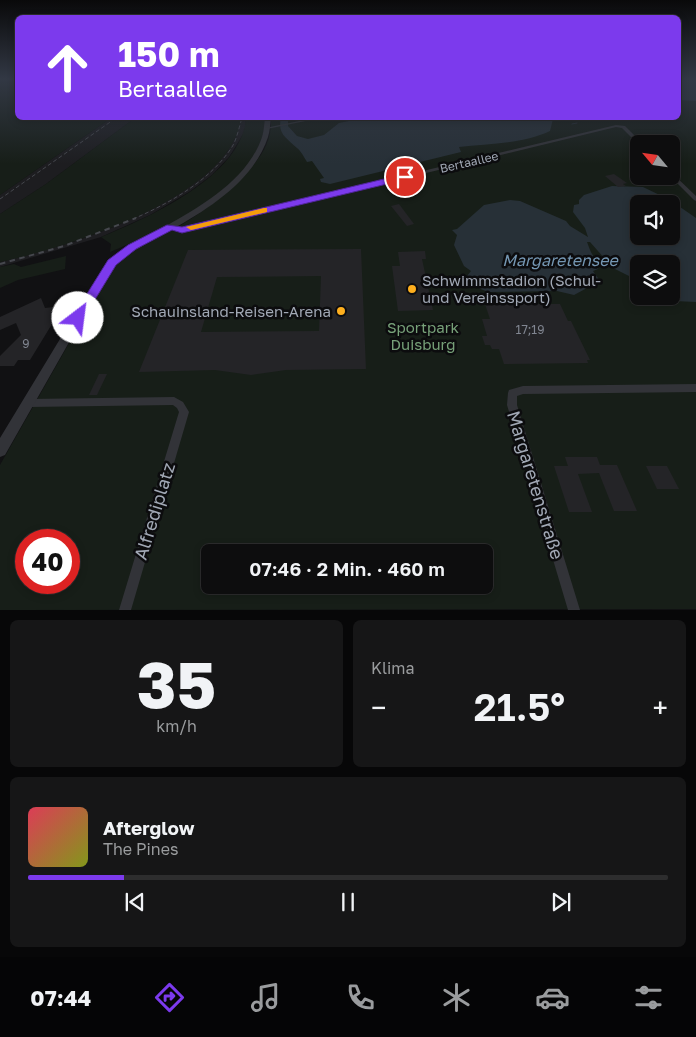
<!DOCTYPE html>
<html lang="de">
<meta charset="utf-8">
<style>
body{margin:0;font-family:"Golos Text",sans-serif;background:#161617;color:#f1f3f6;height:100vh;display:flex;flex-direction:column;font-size:19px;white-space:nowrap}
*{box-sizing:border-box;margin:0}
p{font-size:16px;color:#9a9c9e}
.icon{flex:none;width:28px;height:28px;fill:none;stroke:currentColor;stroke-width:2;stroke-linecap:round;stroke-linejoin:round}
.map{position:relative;height:610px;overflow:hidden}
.details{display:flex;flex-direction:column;gap:10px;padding:10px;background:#070708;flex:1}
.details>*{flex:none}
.banner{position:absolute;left:15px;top:15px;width:666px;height:105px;border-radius:8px;box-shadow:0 2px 8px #0003,0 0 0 1px #2d2d2e;background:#7c3aed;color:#fff;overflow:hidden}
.needle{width:32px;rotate:299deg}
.buttons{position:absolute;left:630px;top:135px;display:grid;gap:10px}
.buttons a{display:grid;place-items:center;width:50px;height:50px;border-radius:8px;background:#0d0d0e;box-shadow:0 2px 8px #0003,0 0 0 1px #2d2d2e;font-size:25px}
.speed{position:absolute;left:15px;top:529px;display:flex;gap:10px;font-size:25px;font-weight:700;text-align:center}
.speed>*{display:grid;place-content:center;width:65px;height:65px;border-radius:50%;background:#0d0d0e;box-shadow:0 2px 8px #0003,0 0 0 1px #2d2d2e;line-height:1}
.speed .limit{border:8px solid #d22;background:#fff;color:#111}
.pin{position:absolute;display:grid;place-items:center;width:42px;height:42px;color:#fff;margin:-21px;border:2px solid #fff;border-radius:50%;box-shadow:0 1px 5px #0007}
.me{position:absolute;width:55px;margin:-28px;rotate:30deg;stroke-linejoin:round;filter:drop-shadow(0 0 4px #0008)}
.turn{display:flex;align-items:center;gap:18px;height:105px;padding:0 20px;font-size:22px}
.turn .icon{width:65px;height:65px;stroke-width:2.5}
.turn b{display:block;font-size:35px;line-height:42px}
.big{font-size:38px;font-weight:600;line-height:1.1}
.details .widget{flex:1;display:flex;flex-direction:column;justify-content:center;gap:8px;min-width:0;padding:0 18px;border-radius:8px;background:#161617}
.details .dial{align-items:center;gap:0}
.dial b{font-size:65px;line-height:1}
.song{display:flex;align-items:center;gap:15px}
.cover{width:60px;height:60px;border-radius:8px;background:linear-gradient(135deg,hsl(350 70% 55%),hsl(70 70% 35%))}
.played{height:5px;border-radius:2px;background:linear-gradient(90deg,#7c3aed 15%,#2d2d2e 15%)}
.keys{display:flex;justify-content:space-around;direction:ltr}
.heat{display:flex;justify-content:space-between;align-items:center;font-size:28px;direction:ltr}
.details .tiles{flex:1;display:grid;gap:10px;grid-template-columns:1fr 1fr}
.widget:last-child{grid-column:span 2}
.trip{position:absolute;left:201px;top:544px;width:292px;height:50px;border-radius:8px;background:#0d0d0e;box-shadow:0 2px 8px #0003,0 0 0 1px #2d2d2e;font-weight:600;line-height:50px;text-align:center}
.tab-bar{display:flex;height:80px;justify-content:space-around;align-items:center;background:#050506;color:#9a9c9e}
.tab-bar .icon{width:35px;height:35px}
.tab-bar .current{color:#7c3aed}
.tab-bar b{font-size:22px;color:#f1f3f6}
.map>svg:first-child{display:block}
</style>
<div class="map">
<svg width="696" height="610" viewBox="0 0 696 610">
<rect width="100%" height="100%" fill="#111113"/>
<g fill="#1d1d20">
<path d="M111 118H135L46 184 0 214V195Z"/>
<path d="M241 118H246L245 131 229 157 212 175 189 192 150 215 101 237 0 267V262L73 242 116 226 176 195 201 177 227 152 235 138Z"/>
</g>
<g fill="#171e18" fill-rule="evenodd">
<path d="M0 79H17L18 118H111L0 195Z"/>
<path d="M679 79H696V609L0 610V465L110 271C130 249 157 239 181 225 207 209 230 192 250 169 264 153 272 139 271 118H679ZM639 144H671V176H639ZM639 204H671V236H639ZM639 264H671V296H639ZM26 540H69V582H26ZM210 552H485V585H210Z"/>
<path d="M135 118H241C232 197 66 248 0 262V214L46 184Z"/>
<path d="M246 118H265C265 185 163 230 110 252L111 244 101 237C148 218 242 176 246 118Z"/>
<path d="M66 256 65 269 18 280 0 288V267L14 264 21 267Z"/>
</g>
<g fill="#273037" fill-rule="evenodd">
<path d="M679 79H696V101L679 100Z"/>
<path d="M281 118H291L288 120V126L297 136 308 139 324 135 339 123 364 118H557L553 119 550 131C522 144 488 144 459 147L461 152 330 184 321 182 320 179 324 178 312 161 307 162C304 157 301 151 297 148 287 138 277 134 281 118Z"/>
<path d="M612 186 643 187 670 200 696 218V302L674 301 677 295 671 292V264H639V281L613 268 590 242H587C590 250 593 259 600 263L598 269 593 271 600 281 574 295 557 291 489 292C478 289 474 285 467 276L471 271 464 266 454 245 457 235 452 230 457 229 484 205 510 200 520 201 566 221 570 226 588 237 585 228 573 212 574 205 579 204V200L584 195ZM639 204H671V236H639V226L633 220 639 217Z"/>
</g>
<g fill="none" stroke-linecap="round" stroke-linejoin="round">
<path stroke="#273037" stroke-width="1" d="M572 124 577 123"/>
</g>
<g fill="#242427" fill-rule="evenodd">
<path d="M614 174 627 183 623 184 626 186 618 187 605 176Z"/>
<path d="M399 204 414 224 407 226 391 206Z"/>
<path d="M361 249 366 369 286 370 251 375 215 370 139 372 188 250ZM321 276 319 331 201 332 217 277Z"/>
<path d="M425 251 426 259H422L433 310 398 311 392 266H400L398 252Z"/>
<path d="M41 298 45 308 63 306 30 360H18L14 366H0V356L21 335 16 323 0 330V317Z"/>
<path d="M485 304H560L568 321H571L590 360H587L588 363 504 364 499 349H492L490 345H485L482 336H487L482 319H490Z"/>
<path d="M99 374H107L97 395H89Z"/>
<path d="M565 457H597L600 465H617L637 511H614L599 473 578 474 592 512H569L554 466H568Z"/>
<path d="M646 466H667L679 489H657Z"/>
</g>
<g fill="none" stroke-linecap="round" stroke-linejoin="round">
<g fill="#323338" fill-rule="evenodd">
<path d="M314 118H320L267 129 265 128Z"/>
<path d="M616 125 625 126 643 144 639 145 622 128 616 127 182 232 169 228 168 227 171 225 182 228Z"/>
<path d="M671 172 696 196V201L694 200 670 176H671Z"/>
<path d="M696 384V392L523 394 517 396V405L580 610H568L507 405 508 393 509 390 523 386Z"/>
<path d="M174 397 183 402 189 412 131 610H119L179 412 177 408 173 405 29 407 26 406 24 403 26 400 29 399Z"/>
</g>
<path fill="#323338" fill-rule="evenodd" d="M265 118H271C270 124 270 131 268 137 254 180 210 208 173 229 150 242 127 252 109 272L5 455 0 457V438L103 268C121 248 143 238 166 226 202 206 248 179 262 137 264 131 264 124 265 118Z"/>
<g stroke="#45474d" stroke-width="1" stroke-dasharray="4 2.5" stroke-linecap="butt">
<path d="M0 199 116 118"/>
<path d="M133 219C168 204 210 181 232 147 237 139 239 127 242 118"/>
</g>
<path stroke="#45474d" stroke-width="2" stroke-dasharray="5.5 4.5" stroke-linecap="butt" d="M0 264 64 246 136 218"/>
</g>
<linearGradient id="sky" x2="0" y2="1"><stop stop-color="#09090a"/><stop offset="0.48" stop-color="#323844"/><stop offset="1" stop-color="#323844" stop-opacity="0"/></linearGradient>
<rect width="696" height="164" fill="url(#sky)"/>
<path fill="#7c3aed" stroke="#51269a" d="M405 174 408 175V179L182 233 172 230 136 249 116 265 82 321 78 322 72 318 108 260 128 245 167 225 182 227Z"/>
<path fill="#f59e0b" d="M264 208H267V212L191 230 186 227Z"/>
<g fill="#feaf1e" stroke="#0c0c0e" stroke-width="2">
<circle cx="412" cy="289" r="5"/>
<circle cx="341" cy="311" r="5"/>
</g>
<g text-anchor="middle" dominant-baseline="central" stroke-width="5" stroke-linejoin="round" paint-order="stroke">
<g font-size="12" fill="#a1a8b5" stroke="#0c0c0e">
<text transform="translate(469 162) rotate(-13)">Bertaallee</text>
</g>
<g font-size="12" fill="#818691">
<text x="530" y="329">17;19</text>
<text x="26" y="343">9</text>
</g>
<g font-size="15" fill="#a1a8b5" stroke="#0c0c0e" text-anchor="start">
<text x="422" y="280">Schwimmstadion (Schul-<tspan x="422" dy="17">und Vereinssport)</tspan></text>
<text x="331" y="311" text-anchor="end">Schauinsland-Reisen-Arena</text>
</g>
<g font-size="15" fill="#77a179" stroke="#0c0c0e">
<text x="423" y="327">Sportpark<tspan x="423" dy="17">Duisburg</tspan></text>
</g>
<g font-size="16" font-style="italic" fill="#7597b3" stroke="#0c0c0e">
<text x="560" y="260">Margaretensee</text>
</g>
<g font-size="18" fill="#a1a8b5" stroke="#0c0c0e">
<text transform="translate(536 485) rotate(73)">Margaretenstraße</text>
<text transform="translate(154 511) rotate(-73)">Alfrediplatz</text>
</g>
</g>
</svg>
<div class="buttons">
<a><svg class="needle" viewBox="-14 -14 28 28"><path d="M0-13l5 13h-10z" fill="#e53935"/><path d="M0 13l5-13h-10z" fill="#9a9c9e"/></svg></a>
<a><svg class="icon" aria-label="sound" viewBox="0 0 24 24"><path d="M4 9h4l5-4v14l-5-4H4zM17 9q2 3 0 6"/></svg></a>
<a><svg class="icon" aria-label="layers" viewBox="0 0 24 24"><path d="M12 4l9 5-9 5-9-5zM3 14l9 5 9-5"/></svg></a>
</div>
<div class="speed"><div class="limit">40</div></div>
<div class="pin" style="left:405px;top:177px;background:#d93025"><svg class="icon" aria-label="arrive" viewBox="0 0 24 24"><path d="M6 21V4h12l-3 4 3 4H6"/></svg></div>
<svg class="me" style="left:78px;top:318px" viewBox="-20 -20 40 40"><circle r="19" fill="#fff"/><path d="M0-13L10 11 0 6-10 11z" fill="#7c3aed"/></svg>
<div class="trip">07:46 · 2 Min. · 460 m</div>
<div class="banner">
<div class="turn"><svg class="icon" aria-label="ahead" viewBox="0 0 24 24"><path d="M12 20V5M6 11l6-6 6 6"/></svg><div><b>150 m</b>Bertaallee</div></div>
</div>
</div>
<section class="details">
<div class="tiles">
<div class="widget dial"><b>35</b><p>km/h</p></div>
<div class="widget"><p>Klima</p>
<div class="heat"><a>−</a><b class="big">21.5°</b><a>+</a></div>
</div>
<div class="widget">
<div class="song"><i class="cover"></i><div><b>Afterglow</b><p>The Pines</p></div></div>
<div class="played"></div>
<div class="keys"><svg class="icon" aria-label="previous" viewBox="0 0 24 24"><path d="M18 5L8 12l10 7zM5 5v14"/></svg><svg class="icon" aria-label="pause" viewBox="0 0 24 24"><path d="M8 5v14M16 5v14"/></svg><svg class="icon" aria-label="next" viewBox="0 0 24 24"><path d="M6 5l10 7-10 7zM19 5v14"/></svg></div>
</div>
</div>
</section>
<nav class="tab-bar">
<b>07:44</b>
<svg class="icon current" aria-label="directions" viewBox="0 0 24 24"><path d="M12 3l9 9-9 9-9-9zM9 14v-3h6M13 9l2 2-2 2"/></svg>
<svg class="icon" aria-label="music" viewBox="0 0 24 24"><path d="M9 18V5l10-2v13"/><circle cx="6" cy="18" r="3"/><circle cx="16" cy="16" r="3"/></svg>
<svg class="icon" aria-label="phone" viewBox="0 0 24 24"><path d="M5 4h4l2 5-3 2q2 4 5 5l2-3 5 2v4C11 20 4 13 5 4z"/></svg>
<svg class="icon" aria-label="climate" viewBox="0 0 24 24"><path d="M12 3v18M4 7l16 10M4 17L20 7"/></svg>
<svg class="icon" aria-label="car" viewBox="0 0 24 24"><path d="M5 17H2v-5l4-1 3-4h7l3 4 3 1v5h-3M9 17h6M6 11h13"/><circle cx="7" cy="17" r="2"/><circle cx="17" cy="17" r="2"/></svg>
<svg class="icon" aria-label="filters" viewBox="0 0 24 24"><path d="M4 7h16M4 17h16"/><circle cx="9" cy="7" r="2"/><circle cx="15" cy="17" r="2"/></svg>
</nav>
